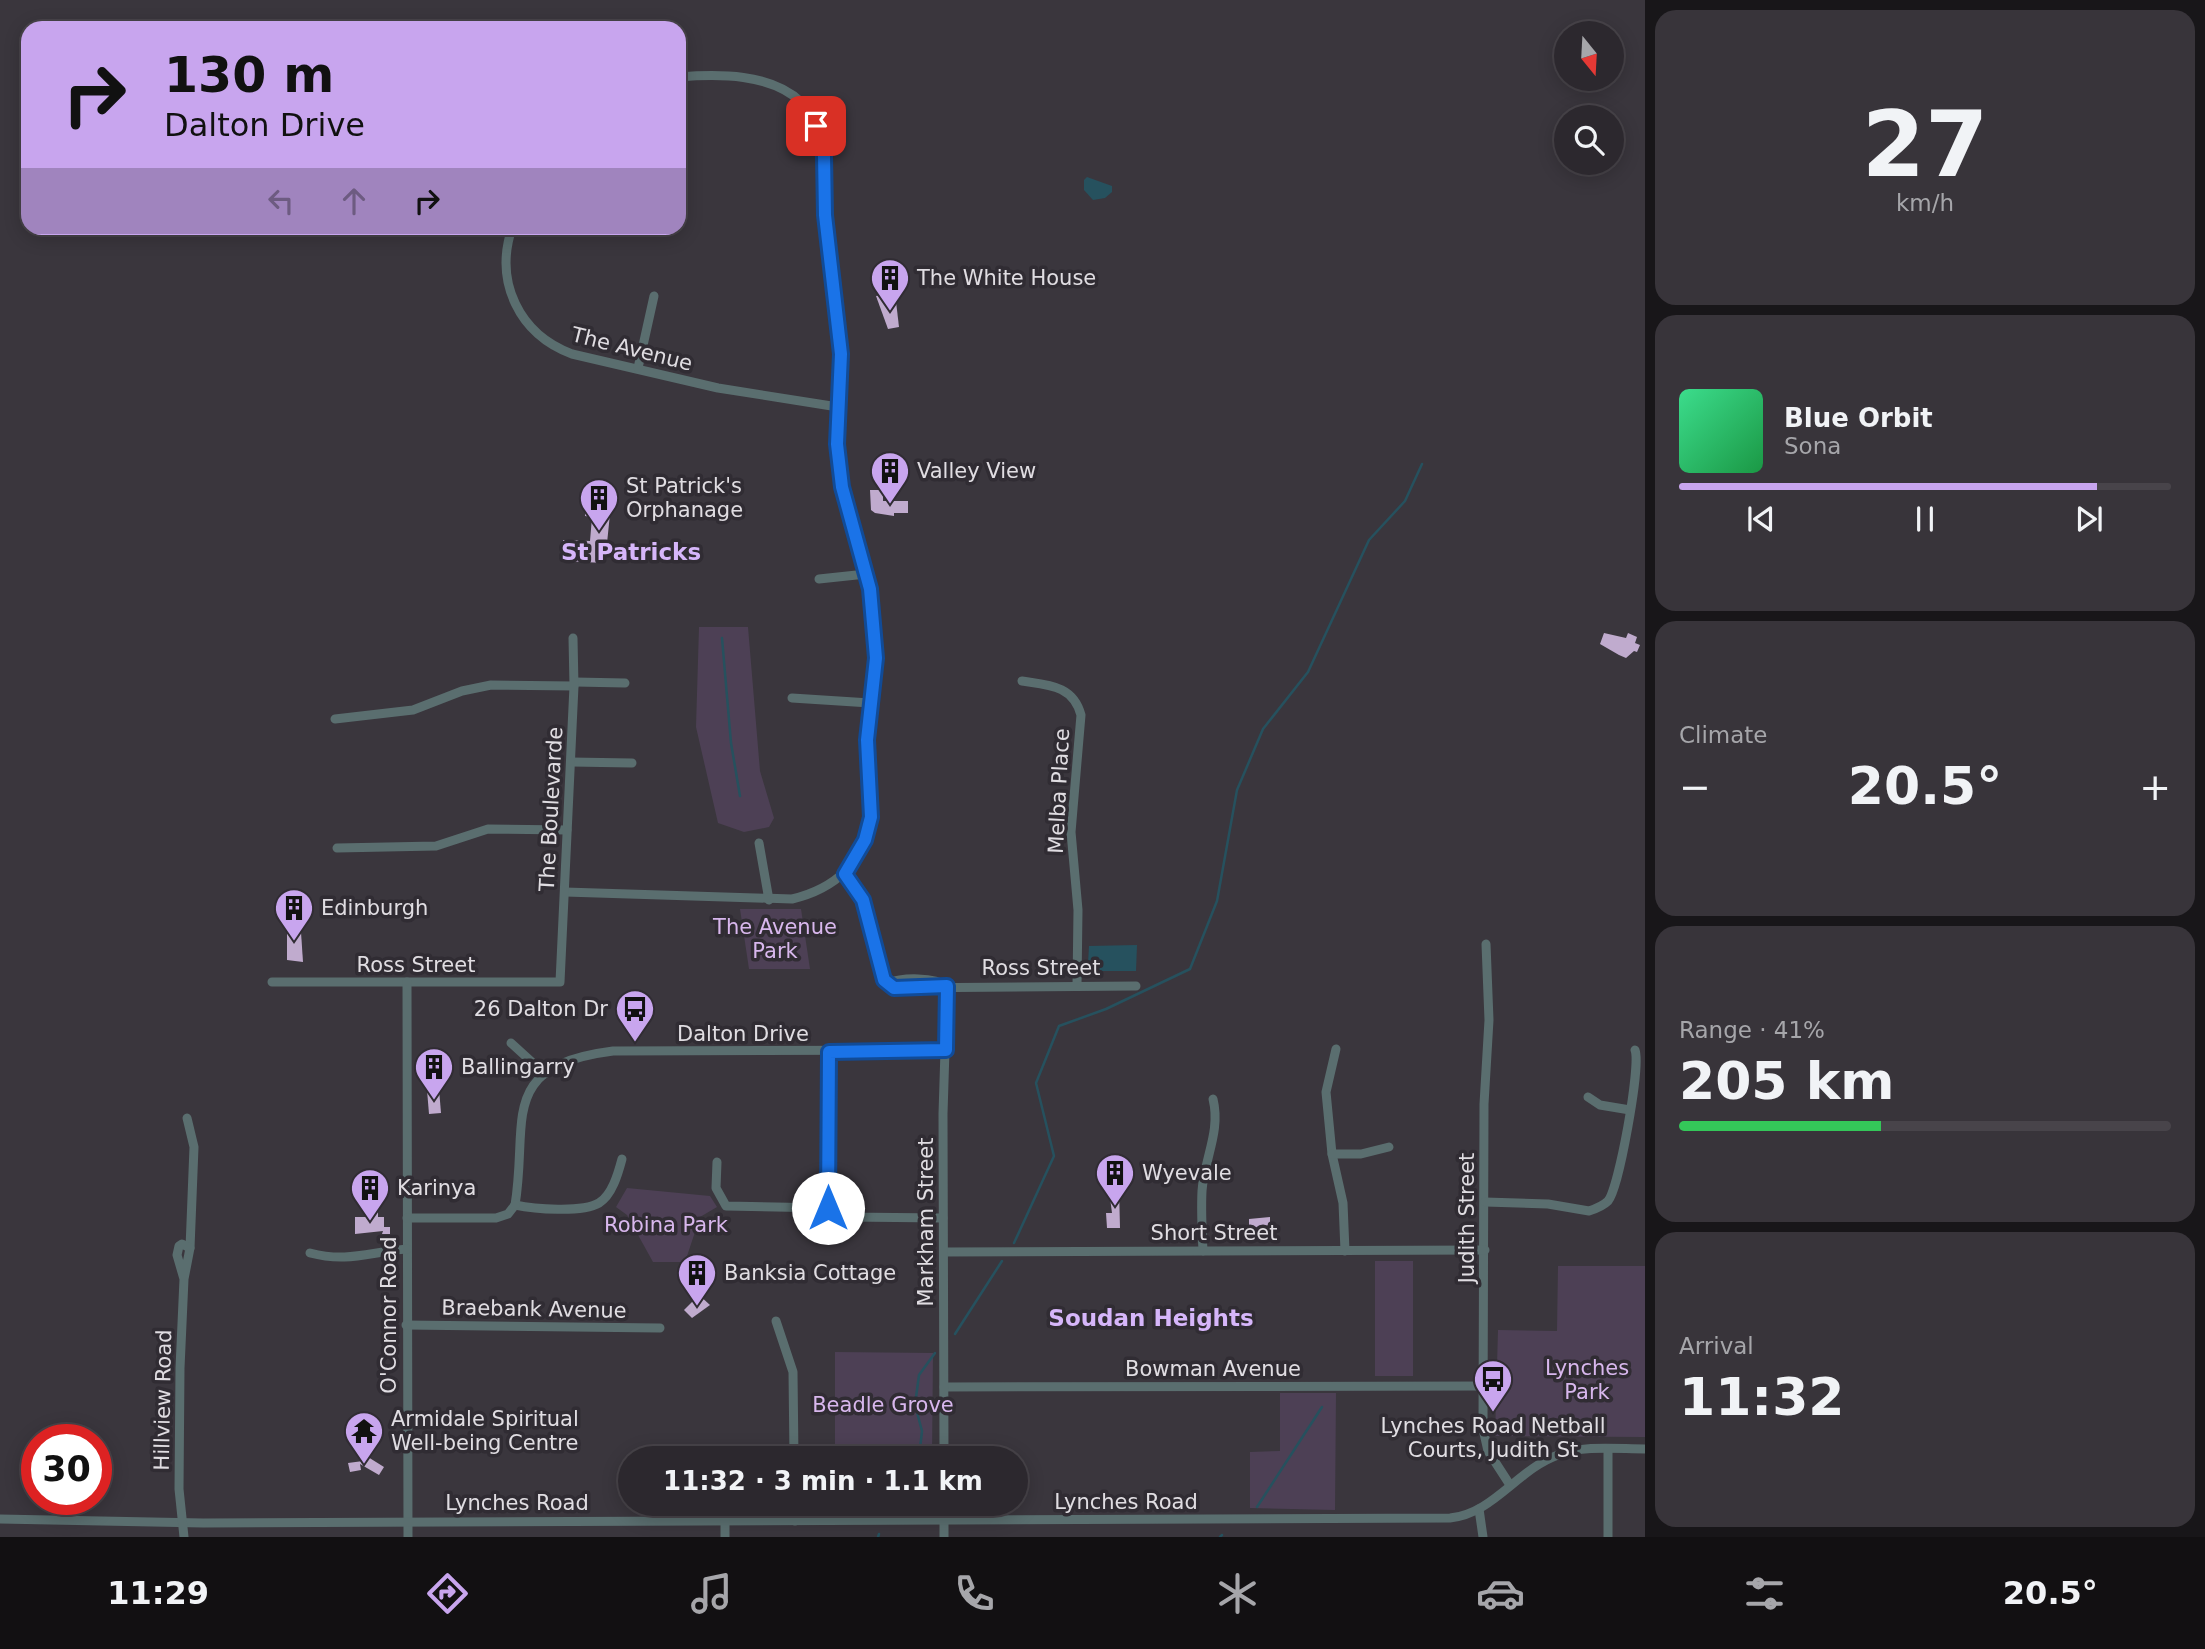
<!DOCTYPE html>
<meta charset="utf-8">
<style>
body{margin:0;font-family:"DejaVu Sans",sans-serif;background:#38343a;color:#f1f3f6;height:100vh;display:flex;flex-direction:column;font-size:26px;white-space:nowrap}
*{box-sizing:border-box;margin:0}
p{font-size:23px;color:#a6a6aa}
.icon{flex:none;width:38px;height:38px;fill:none;stroke:currentColor;stroke-width:2;stroke-linecap:round;stroke-linejoin:round}
.map{position:relative;flex:1;overflow:hidden}
.drawer{display:flex;flex-direction:column;gap:10px;padding:10px;background:#181619;width:560px}
.drawer>*{flex:none}
.banner{position:absolute;left:21px;top:21px;width:665px;height:214px;border-radius:21px;box-shadow:0 4px 18px #0003,0 0 0 2px #48444a;background:#c8a5ee;color:#111;overflow:hidden}
.needle{width:46px;rotate:162deg}
.fabs{position:absolute;left:1554px;top:21px;display:grid;gap:14px}
.fabs a{display:grid;place-items:center;width:70px;height:70px;border-radius:50%;background:#2c282e;box-shadow:0 4px 18px #0003,0 0 0 2px #48444a;font-size:35px}
.speed{position:absolute;left:21px;top:1424px;display:flex;gap:14px;font-size:35px;font-weight:700;text-align:center}
.speed>*{display:grid;place-content:center;width:91px;height:91px;border-radius:50%;background:#2c282e;box-shadow:0 4px 18px #0003,0 0 0 2px #48444a;line-height:1}
.speed .limit{border:10px solid #d22;background:#fff;color:#111}
.pin{position:absolute;display:grid;place-items:center;width:60px;height:60px;color:#fff;margin:-30px;border-radius:14px;box-shadow:0 4px 10px #0006}
.me{position:absolute;width:77px;margin:-38px;rotate:0deg;stroke-linejoin:round;filter:drop-shadow(0 0 5px #0008)}
.turn{display:flex;align-items:center;gap:24px;height:147px;padding:0 28px;font-size:32px}
.turn .icon{width:91px;height:91px;stroke-width:2.5}
.turn b{display:block;font-size:49px;line-height:60px}
.lanes{display:flex;align-items:center;height:66px;padding:0 28px;background:#0003;justify-content:center;gap:35px;direction:ltr}
.lanes .off{opacity:.35}
.big{font-size:52px;font-weight:700;line-height:1.1}
.drawer .tile{flex:1;display:flex;flex-direction:column;justify-content:center;gap:10px;min-width:0;padding:0 24px;border-radius:21px;background:#38343a}
.drawer .dial{align-items:center;gap:0}
.dial b{font-size:91px;line-height:1}
.song{display:flex;align-items:center;gap:21px}
.cover{width:84px;height:84px;border-radius:10px;background:linear-gradient(135deg,hsl(150 70% 55%),hsl(140 70% 35%))}
.played{height:7px;border-radius:4px;background:linear-gradient(90deg,#c8a5ee 85%,#48444a 85%)}
.keys{display:flex;justify-content:space-around;direction:ltr}
.heat{display:flex;justify-content:space-between;align-items:center;font-size:38px;direction:ltr}
.charge{height:10px;border-radius:5px;background:linear-gradient(90deg,#34c759 41%,#48444a 0)}
.trip{position:absolute;left:618px;top:1446px;width:410px;height:70px;border-radius:35px;background:#2c282e;box-shadow:0 4px 18px #0003,0 0 0 2px #48444a;font-weight:700;line-height:70px;text-align:center}
.dock{display:flex;height:112px;justify-content:space-around;align-items:center;background:#121012;color:#a6a6aa}
.dock .icon{width:49px;height:49px}
.dock .selected{color:#c8a5ee}
.dock b{font-size:32px;color:#f1f3f6}
main{display:flex;flex:1;min-height:0}
.map>svg:first-child{display:block}
</style>
<main>
<div class="map">
<svg width="1645" height="1537" viewBox="0 0 1645 1537">
<rect width="100%" height="100%" fill="#3a363d"/>
<g fill="#4d4055">
<path d="M699 627H748L760 771 774 818 769 827 744 832 718 823 696 727Z"/>
<path d="M740 909H801L810 969H749Z"/>
<path d="M627 1188 710 1196 717 1207 700 1217 685 1262H653L627 1215 616 1207Z"/>
<rect x="1375" y="1261" width="38" height="115"/>
<path d="M1558 1266H1645V1437L1495 1436 1498 1330 1557 1331Z"/>
<path d="M835 1352 933 1353 932 1458H835Z"/>
<path d="M1280 1393H1336L1335 1510 1250 1508V1452L1280 1451Z"/>
<rect x="834" y="1503" width="97" height="5"/>
</g>
<g fill="#26515e">
<path d="M1087 177 1112 186V192L1105 198 1093 200 1084 190V180Z"/>
<path d="M1137 945 1136 971H1092L1088 964 1089 946Z"/>
</g>
<g fill="none" stroke-linecap="round" stroke-linejoin="round">
<g stroke="#26515e" stroke-width="2.5">
<path d="M722 638 731 743 740 796"/>
<path d="M1014 1243 1054 1156 1036 1083 1059 1026 1106 1009 1190 969 1217 901 1237 790 1263 729 1308 672 1369 540 1405 501 1422 464"/>
<path d="M955 1334 1002 1261"/>
<path d="M919 1458 922 1431 915 1405 919 1375 935 1353"/>
<path d="M1257 1507 1322 1407"/>
<path d="M886 1508 891 1503"/>
<path d="M878 1537 879 1534"/>
<path d="M1220 1537 1222 1535"/>
</g>
</g>
<g fill="#c0abce">
<path d="M895 293 899 327 888 329 876 296Z"/>
<path d="M870 490H883V501H908V513H894V516L875 513 871 510Z"/>
<path d="M586 503 611 504 605 563 562 561 563 540 590 541 592 517 585 516Z"/>
<path d="M1604 633 1626 638 1628 633 1637 637 1635 643 1640 645 1637 652 1634 651 1626 658 1619 655 1600 644Z"/>
<path d="M287 932H301L303 962 287 960Z"/>
<path d="M439 1089 441 1113 429 1114 427 1090Z"/>
<path d="M1111 1187H1119L1120 1228H1107L1106 1213H1112L1109 1190Z"/>
<path d="M368 1209H378V1217H384V1227H390V1234H382L383 1231 355 1234V1217H368Z"/>
<path d="M1270 1217V1232H1249V1219Z"/>
<path d="M699 1295 710 1305 692 1318 684 1310Z"/>
<path d="M362 1457H368L384 1467 379 1475 360 1464 361 1470 350 1472 348 1463 363 1461Z"/>
</g>
<g fill="none" stroke-linecap="round" stroke-linejoin="round">
<g stroke="#5a6e6f" stroke-width="9">
<path d="M512 228C494 282 519 334 572 354L718 388 838 407C840 372 842 339 838 305 834 275 827 245 825 214 822 178 831 131 801 102 771 73 718 74 679 77"/>
<path d="M638 368 654 296"/>
<path d="M819 579 866 574"/>
<path d="M1022 681C1048 685 1073 685 1081 715L1071 832 1078 910 1077 985"/>
<path d="M575 682 625 683"/>
<path d="M792 698 870 703"/>
<path d="M335 719 413 710 462 691 491 685 574 686"/>
<path d="M571 762 632 763"/>
<path d="M759 843 769 900"/>
<path d="M337 848 436 846 488 829 567 830"/>
<path d="M845 875 863 900 882 976 894 988 1136 986"/>
<path d="M565 892 792 899C834 889 865 863 871 817 874 792 866 764 867 738 869 696 879 657 874 615 871 587 861 561 853 533 842 490 837 450 838 407"/>
<path d="M1486 944 1489 1020 1484 1104 1483 1429 1488 1451 1510 1485"/>
<path d="M272 982H560L574 686 573 638"/>
<path d="M407 982 408 1537"/>
<path d="M888 983C903 977 934 977 947 986"/>
<path d="M511 1043 545 1074"/>
<path d="M1336 1049 1326 1092 1332 1154 1343 1203 1345 1251"/>
<path d="M1588 1097 1600 1105 1630 1110"/>
<path d="M187 1118 194 1147 190 1248"/>
<path d="M1332 1154H1361L1389 1147"/>
<path d="M717 1162 716 1188 726 1206 828 1208 847 1217 943 1218"/>
<path d="M1485 1202 1548 1204 1589 1211C1595 1209 1603 1206 1608 1201 1619 1188 1641 1066 1635 1050"/>
<path d="M515 1205C529 1121 496 1066 613 1051L946 1050"/>
<path d="M515 1205C534 1209 582 1213 599 1203 612 1195 618 1174 622 1159"/>
<path d="M828 1208 829 1052"/>
<path d="M407 1218H496L508 1214 515 1205"/>
<path d="M1203 1251C1202 1231 1201 1210 1202 1191 1204 1159 1221 1132 1213 1099"/>
<path d="M944 1252 1485 1250"/>
<path d="M310 1253C348 1263 369 1252 407 1249"/>
<path d="M776 1321 793 1372 794 1458"/>
<path d="M406 1325 660 1328"/>
<path d="M944 1387 1483 1386"/>
<path d="M944 1458 943 1114 947 986"/>
<path d="M795 1503V1521"/>
<path d="M944 1503V1537"/>
<path d="M1479 1509 1483 1537"/>
<path d="M0 1519 203 1523 1450 1518C1493 1514 1518 1469 1558 1455 1584 1445 1617 1449 1645 1449"/>
<path d="M184 1537 179 1489 180 1368 184 1279 190 1248 182 1244 179 1246 177 1255 184 1279"/>
<path d="M725 1537V1521"/>
<path d="M1608 1537V1449"/>
</g>
</g>
<g fill="none" stroke-linecap="round" stroke-linejoin="round">
<g stroke="#114b97" stroke-width="18">
<path id="route" d="M816 126 824 155 825 215 841 354 837 444 842 487 870 589 876 658 867 740 871 817 865 840 845 874 863 900 884 980 894 988 947 986 946 1050 829 1052 828 1208"/>
</g>
<use href="#route" stroke="#1a73e8" stroke-width="12"/>
</g>
<defs>
<g id="building-pin" transform="scale(2.0125)"><path d="M0 17L-7.5 6A9.5 9.5 0 1 1 7.5 6Z" fill="#c8a5ee" stroke="#302c33"/><path d="M-4-6H4V6H1V3H-1V6H-4ZM-2.5-4.3h1.7v1.8h-1.7ZM.8-4.3h1.7v1.8H.8ZM-2.5-1h1.7V.8h-1.7ZM.8-1h1.7V.8H.8Z" fill="#111"/></g>
<g id="bus-pin" transform="scale(2.0125)"><path d="M0 17L-7.5 6A9.5 9.5 0 1 1 7.5 6Z" fill="#c8a5ee" stroke="#302c33"/><path d="M-5-6H5V4H4V6H2V4H-2V6H-4V4H-5ZM-3.5-4V0h7V-4ZM-3.5 1.2v1.5H-2V1.2ZM2 1.2v1.5H3.5V1.2Z" fill="#111"/></g>
<g id="temple-pin" transform="scale(2.0125)"><path d="M0 17L-7.5 6A9.5 9.5 0 1 1 7.5 6Z" fill="#c8a5ee" stroke="#302c33"/><path d="M0-6L5-2H3V0L6.5 2.5H4V6H1.5V3h-3V6H-4V2.5H-6.5L-3 0V-2H-5Z" fill="#111"/></g>
</defs>
<g fill-rule="evenodd">
<use href="#building-pin" x="890" y="278"/>
<use href="#building-pin" x="890" y="471"/>
<use href="#building-pin" x="599" y="498"/>
<use href="#building-pin" x="294" y="908"/>
<use href="#bus-pin" x="635" y="1009"/>
<use href="#building-pin" x="434" y="1067"/>
<use href="#building-pin" x="1115" y="1173"/>
<use href="#building-pin" x="370" y="1188"/>
<use href="#building-pin" x="697" y="1273"/>
<use href="#bus-pin" x="1493" y="1379"/>
<use href="#temple-pin" x="364" y="1431"/>
</g>
<g text-anchor="middle" dominant-baseline="central" stroke-width="7" stroke-linejoin="round" paint-order="stroke">
<g font-size="21" fill="#e0dde2" stroke="#302c33" text-anchor="start">
<text x="917" y="278">The White House</text>
<text x="917" y="471">Valley View</text>
<text x="626" y="486">St Patrick's<tspan x="626" dy="24">Orphanage</tspan></text>
<text x="321" y="908">Edinburgh</text>
<text x="608" y="1009" text-anchor="end">26 Dalton Dr</text>
<text x="461" y="1067">Ballingarry</text>
<text x="1142" y="1173">Wyevale</text>
<text x="397" y="1188">Karinya</text>
<text x="724" y="1273">Banksia Cottage</text>
<text x="391" y="1419">Armidale Spiritual<tspan x="391" dy="24">Well-being Centre</tspan></text>
<text x="1493" y="1426" text-anchor="middle">Lynches Road Netball<tspan x="1493" dy="24">Courts, Judith St</tspan></text>
</g>
<g font-size="21" fill="#e0dde2" stroke="#302c33">
<text transform="translate(632 349) rotate(14)">The Avenue</text>
<text transform="translate(1059 791) rotate(-87)">Melba Place</text>
<text transform="translate(551 809) rotate(-87)">The Boulevarde</text>
<text x="416" y="965">Ross Street</text>
<text x="1041" y="968">Ross Street</text>
<text x="743" y="1034">Dalton Drive</text>
<text transform="translate(1467 1218) rotate(-90)">Judith Street</text>
<text transform="translate(926 1222) rotate(-90)">Markham Street</text>
<text x="1214" y="1233">Short Street</text>
<text transform="translate(534 1309) rotate(1)">Braebank Avenue</text>
<text transform="translate(389 1315) rotate(-90)">O'Connor Road</text>
<text x="1213" y="1369">Bowman Avenue</text>
<text transform="translate(163 1400) rotate(-89)">Hillview Road</text>
<text x="1126" y="1502">Lynches Road</text>
<text x="517" y="1503">Lynches Road</text>
</g>
<g font-size="21" fill="#d8b7ed" stroke="#302c33">
<text x="775" y="927">The Avenue<tspan x="775" dy="24">Park</tspan></text>
<text x="666" y="1225">Robina Park</text>
<text x="1587" y="1368">Lynches<tspan x="1587" dy="24">Park</tspan></text>
<text x="883" y="1405">Beadle Grove</text>
</g>
<g font-size="23" font-weight="bold" fill="#d6b6fa" stroke="#302c33">
<text x="631" y="552">St Patricks</text>
<text x="1151" y="1318">Soudan Heights</text>
</g>
</g>
</svg>
<div class="fabs">
<a><svg class="needle" viewBox="-14 -14 28 28"><path d="M0-13l5 13h-10z" fill="#e53935"/><path d="M0 13l5-13h-10z" fill="#a6a6aa"/></svg></a>
<a><svg class="icon" aria-label="search" viewBox="0 0 24 24"><circle cx="10" cy="10" r="6"/><path d="M15 15l6 6"/></svg></a>
</div>
<div class="speed"><div class="limit">30</div></div>
<div class="pin" style="left:816px;top:126px;background:#d93025"><svg class="icon" aria-label="arrive" viewBox="0 0 24 24"><path d="M6 21V4h12l-3 4 3 4H6"/></svg></div>
<svg class="me" style="left:828px;top:1208px" viewBox="-20 -20 40 40"><circle r="19" fill="#fff"/><path d="M0-13L10 11 0 6-10 11z" fill="#1a73e8"/></svg>
<div class="trip">11:32 · 3 min · 1.1 km</div>
<div class="banner">
<div class="turn"><svg class="icon" aria-label="right" viewBox="0 0 24 24"><path d="M7 20v-9h11M14 6l5 5-5 5"/></svg><div><b>130 m</b>Dalton Drive</div></div>
<div class="lanes"><svg class="icon off" aria-label="left" viewBox="0 0 24 24"><path d="M17 20v-9H6M10 6l-5 5 5 5"/></svg><svg class="icon off" aria-label="ahead" viewBox="0 0 24 24"><path d="M12 20V5M6 11l6-6 6 6"/></svg><svg class="icon" aria-label="right" viewBox="0 0 24 24"><path d="M7 20v-9h11M14 6l5 5-5 5"/></svg></div>
</div>
</div>
<section class="drawer">
<div class="tile dial"><b>27</b><p>km/h</p></div>
<div class="tile">
<div class="song"><i class="cover"></i><div><b>Blue Orbit</b><p>Sona</p></div></div>
<div class="played"></div>
<div class="keys"><svg class="icon" aria-label="previous" viewBox="0 0 24 24"><path d="M18 5L8 12l10 7zM5 5v14"/></svg><svg class="icon" aria-label="pause" viewBox="0 0 24 24"><path d="M8 5v14M16 5v14"/></svg><svg class="icon" aria-label="next" viewBox="0 0 24 24"><path d="M6 5l10 7-10 7zM19 5v14"/></svg></div>
</div>
<div class="tile"><p>Climate</p>
<div class="heat"><a>−</a><b class="big">20.5°</b><a>+</a></div>
</div>
<div class="tile"><p>Range · 41%</p><b class="big">205 km</b><div class="charge"></div></div>
<div class="tile"><p>Arrival</p><b class="big">11:32</b></div>
</section>
</main>
<nav class="dock">
<b>11:29</b>
<svg class="icon selected" aria-label="directions" viewBox="0 0 24 24"><path d="M12 3l9 9-9 9-9-9zM9 14v-3h6M13 9l2 2-2 2"/></svg>
<svg class="icon" aria-label="music" viewBox="0 0 24 24"><path d="M9 18V5l10-2v13"/><circle cx="6" cy="18" r="3"/><circle cx="16" cy="16" r="3"/></svg>
<svg class="icon" aria-label="phone" viewBox="0 0 24 24"><path d="M5 4h4l2 5-3 2q2 4 5 5l2-3 5 2v4C11 20 4 13 5 4z"/></svg>
<svg class="icon" aria-label="climate" viewBox="0 0 24 24"><path d="M12 3v18M4 7l16 10M4 17L20 7"/></svg>
<svg class="icon" aria-label="car" viewBox="0 0 24 24"><path d="M5 17H2v-5l4-1 3-4h7l3 4 3 1v5h-3M9 17h6M6 11h13"/><circle cx="7" cy="17" r="2"/><circle cx="17" cy="17" r="2"/></svg>
<svg class="icon" aria-label="filters" viewBox="0 0 24 24"><path d="M4 7h16M4 17h16"/><circle cx="9" cy="7" r="2"/><circle cx="15" cy="17" r="2"/></svg>
<b>20.5°</b>
</nav>
